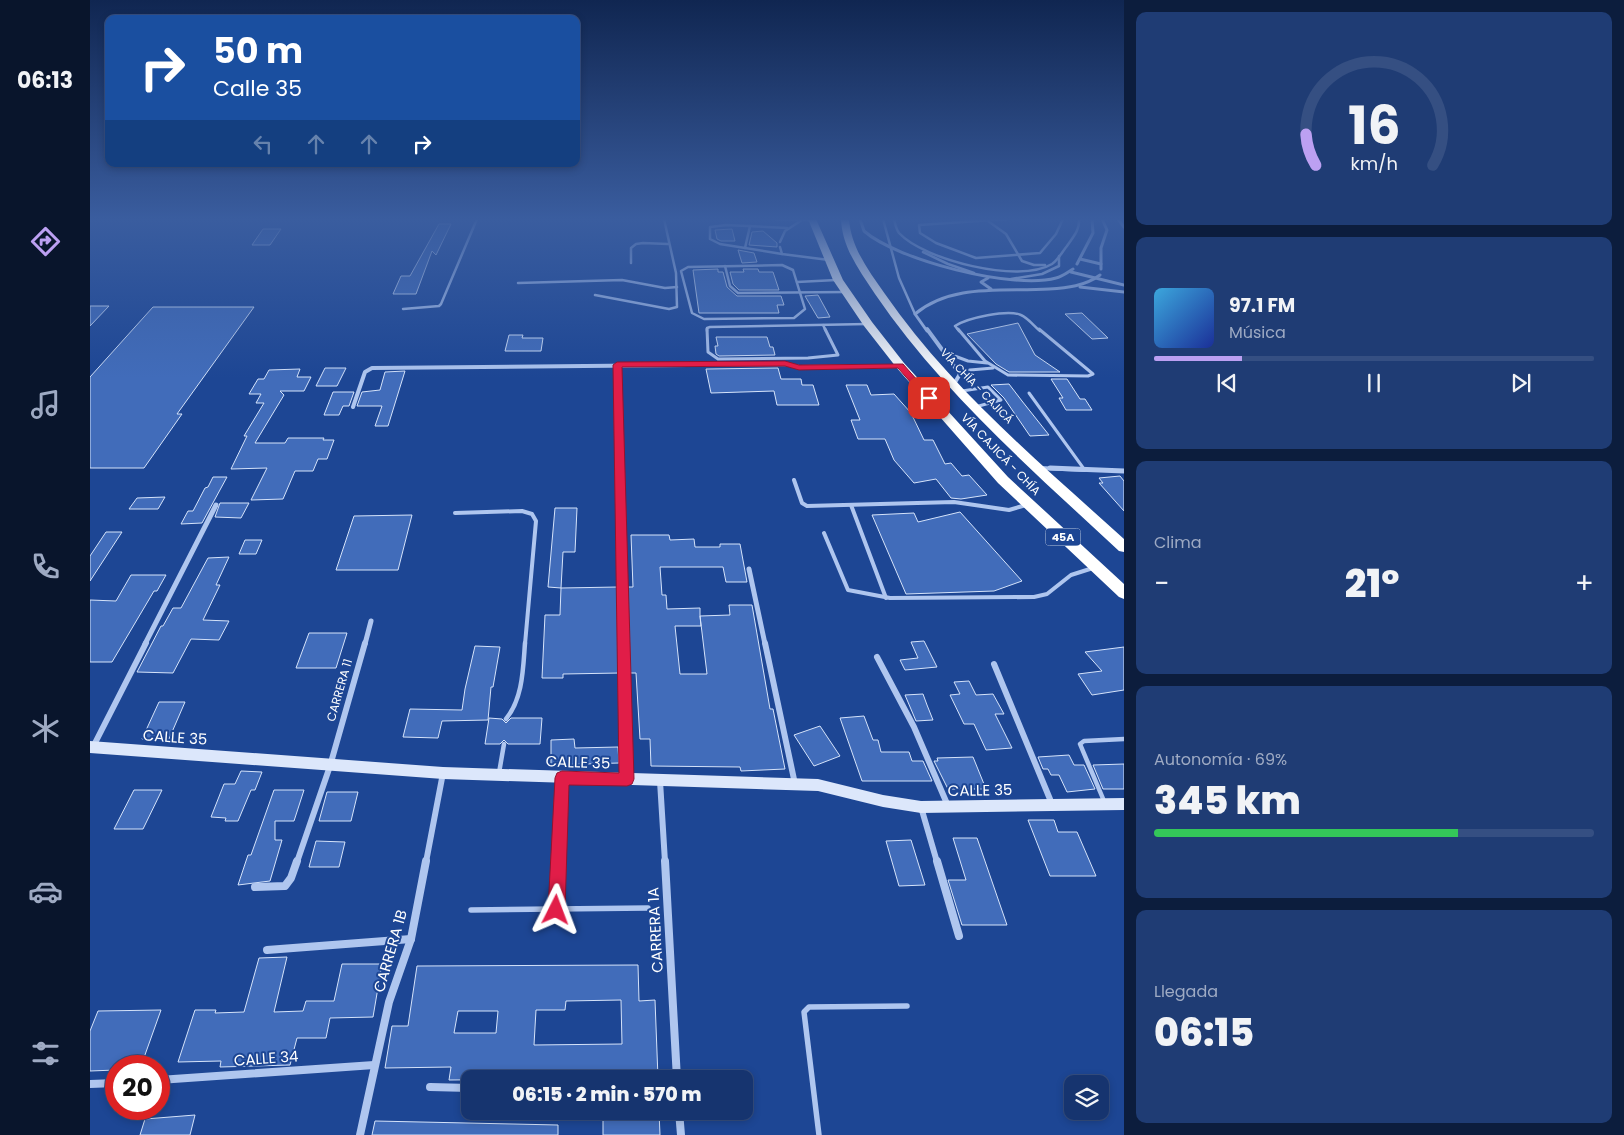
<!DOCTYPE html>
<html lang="es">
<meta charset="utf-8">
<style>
body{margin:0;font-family:Poppins,sans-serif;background:#1f3c74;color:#f1f3f6;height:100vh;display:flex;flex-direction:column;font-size:19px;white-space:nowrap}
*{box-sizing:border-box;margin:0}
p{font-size:16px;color:#9eaac3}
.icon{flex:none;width:28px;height:28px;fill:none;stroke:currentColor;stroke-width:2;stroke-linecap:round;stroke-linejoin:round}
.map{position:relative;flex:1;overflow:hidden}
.sheet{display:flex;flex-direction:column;gap:12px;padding:12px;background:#0c1d3d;width:500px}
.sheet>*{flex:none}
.hud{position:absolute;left:15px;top:15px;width:475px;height:152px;border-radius:10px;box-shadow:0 2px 8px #0003,0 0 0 1px #354f82;background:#1a4fa0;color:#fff;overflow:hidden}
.buttons{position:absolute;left:974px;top:1075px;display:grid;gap:10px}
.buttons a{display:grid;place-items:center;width:45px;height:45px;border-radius:10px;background:#16346f;box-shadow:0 2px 8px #0003,0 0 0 1px #354f82;font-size:25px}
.speed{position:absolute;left:15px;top:1055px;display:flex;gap:10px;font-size:25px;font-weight:700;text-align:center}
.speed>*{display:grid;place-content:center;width:65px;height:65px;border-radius:50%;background:#16346f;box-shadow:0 2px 8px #0003,0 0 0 1px #354f82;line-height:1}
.speed .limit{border:8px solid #d22;background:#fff;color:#111}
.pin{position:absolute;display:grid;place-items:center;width:42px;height:42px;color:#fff;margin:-21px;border-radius:10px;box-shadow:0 2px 8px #0006}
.me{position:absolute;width:55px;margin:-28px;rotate:3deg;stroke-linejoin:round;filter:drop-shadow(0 0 4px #0008)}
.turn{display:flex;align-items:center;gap:18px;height:105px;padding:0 25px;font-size:22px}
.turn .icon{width:65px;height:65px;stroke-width:2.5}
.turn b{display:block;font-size:35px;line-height:42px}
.lanes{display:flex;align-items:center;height:48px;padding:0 25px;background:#0003;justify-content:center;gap:25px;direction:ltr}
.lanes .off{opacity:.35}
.big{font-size:38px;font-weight:800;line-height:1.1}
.sheet .card{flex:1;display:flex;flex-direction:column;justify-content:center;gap:8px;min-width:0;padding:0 18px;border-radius:10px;background:#1f3c74}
.sheet .dial{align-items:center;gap:0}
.dial svg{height:130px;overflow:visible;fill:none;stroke:#354f82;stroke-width:7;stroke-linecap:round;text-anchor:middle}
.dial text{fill:#f1f3f6;stroke:none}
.song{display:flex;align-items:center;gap:15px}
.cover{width:60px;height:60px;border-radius:8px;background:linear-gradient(135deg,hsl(200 70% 55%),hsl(230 70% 35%))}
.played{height:5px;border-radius:2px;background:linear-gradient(90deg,#bca0f2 20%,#354f82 20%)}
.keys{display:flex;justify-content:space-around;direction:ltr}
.heat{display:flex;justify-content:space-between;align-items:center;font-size:28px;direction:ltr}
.charge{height:8px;border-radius:4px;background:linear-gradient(90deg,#34c759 69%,#354f82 0)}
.trip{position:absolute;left:371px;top:1070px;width:292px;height:50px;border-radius:10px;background:#16346f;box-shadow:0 2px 8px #0003,0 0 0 1px #354f82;font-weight:800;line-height:50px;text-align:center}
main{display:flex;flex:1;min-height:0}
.menu{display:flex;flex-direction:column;width:90px;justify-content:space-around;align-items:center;background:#09152c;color:#9eaac3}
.menu .icon{width:35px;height:35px}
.menu .on{color:#bca0f2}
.menu b{font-size:22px;color:#f1f3f6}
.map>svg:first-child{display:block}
</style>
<main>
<nav class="menu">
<b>06:13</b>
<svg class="icon on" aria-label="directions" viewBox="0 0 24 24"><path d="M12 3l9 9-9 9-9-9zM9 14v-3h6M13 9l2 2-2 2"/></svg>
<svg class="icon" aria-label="music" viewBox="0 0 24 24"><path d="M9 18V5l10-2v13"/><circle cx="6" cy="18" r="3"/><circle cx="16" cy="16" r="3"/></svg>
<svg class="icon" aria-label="phone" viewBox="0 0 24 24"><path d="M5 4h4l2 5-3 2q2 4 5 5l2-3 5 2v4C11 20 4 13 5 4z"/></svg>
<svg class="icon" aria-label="climate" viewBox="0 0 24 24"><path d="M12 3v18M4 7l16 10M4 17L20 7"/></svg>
<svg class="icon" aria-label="car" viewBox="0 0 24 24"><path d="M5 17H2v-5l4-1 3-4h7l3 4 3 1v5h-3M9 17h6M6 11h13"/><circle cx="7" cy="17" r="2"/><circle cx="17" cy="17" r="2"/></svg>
<svg class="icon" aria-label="filters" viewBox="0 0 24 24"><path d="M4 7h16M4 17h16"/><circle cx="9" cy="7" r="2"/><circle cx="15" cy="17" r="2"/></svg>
</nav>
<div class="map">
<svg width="1034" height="1135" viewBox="0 0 1034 1135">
<rect width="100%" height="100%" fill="#1d4694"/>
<g fill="#416cba" stroke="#d5e3fa" fill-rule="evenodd">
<path d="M349 224H361L346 255 342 251 326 294H303L311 276H320Z"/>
<path d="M173 229H191L180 245H162Z"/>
<path d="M642 229 645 241H631L627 239 625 230Z"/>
<path d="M673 231 687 243V247L659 245 662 232Z"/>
<path d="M648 250 664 253 667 262 652 263Z"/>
<path d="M628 269V272H633L637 287 647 296H691L694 305H687L689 313H609L603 270Z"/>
<path d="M653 269H668L669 272H683L689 290H649L643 284 640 272H654Z"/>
<path d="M728 295 740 317 728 318 715 296Z"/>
<path d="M0 306H19L0 326Z"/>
<path d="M63 307H164L87 414H92L54 468H0V377Z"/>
<path d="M992 313 1018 338 1002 339 975 314Z"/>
<path d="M928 323 945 355 970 372H919L906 364 877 334Z"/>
<path d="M419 335H433L432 338H453L451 351H415Z"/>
<path d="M626 337H677L680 347H683L685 355 629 356 626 354 625 346H628Z"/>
<path d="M235 368H256L247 386H226Z"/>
<path d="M688 368 691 379H711L712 385H723L729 405H687L684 391 621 393 616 369Z"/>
<path d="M210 369 207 377H221L214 391H190L194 395 165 443H195L198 438H234L233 440H244L237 459H228L223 471H205L193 499 161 500 177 468 141 469 157 436H154L174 403H166L171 394H159L168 379H174L179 370Z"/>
<path d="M315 371 298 426H285L292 406H267L272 392 290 390 295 372Z"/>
<path d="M961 379H977L990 399H995L1002 410H976L969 398H973Z"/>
<path d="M919 384 932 401 959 435 940 436 914 398 901 385Z"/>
<path d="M756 385H777L781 395 804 394 821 413 834 440H843L855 464 861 463 872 476 879 475 897 495 871 499 861 498 846 479 824 483 804 460 795 439H768L761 420H770Z"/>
<path d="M243 392H264L259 406H253L249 415H234Z"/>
<path d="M1030 476 1034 481V511L1009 483H1013L1009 478Z"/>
<path d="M123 477H137L112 523 91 524 98 511H103L115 488 118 487Z"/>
<path d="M75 497 68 509H39L47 498Z"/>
<path d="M130 503H159L151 518 125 517Z"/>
<path d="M465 508H487L485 552H473L471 588 528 587 530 673 473 674V678H452L455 615H470L471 588 458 587Z"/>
<path d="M870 512 932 581 904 591 816 594 782 515 824 513 828 522Z"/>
<path d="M322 515 308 570H246L264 516Z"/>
<path d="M16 532H32L0 581V556Z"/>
<path d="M541 535H579L580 540 604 539 605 547H630V544H650L657 582H636L633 567H570L572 595H576L577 609 610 608V616L640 615 639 605H662L680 709H683L695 769 651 771 650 767 561 766 560 739H550L546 673H540L537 587H543ZM610 616 617 674H590L585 626H611Z"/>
<path d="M155 540H172L166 554H149Z"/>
<path d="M139 557 126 585H130L113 620 139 621 129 640 101 639 83 673 47 672 71 626H73L83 608H91L118 558Z"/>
<path d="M41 575H76L67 591H64L22 662H0V600L26 601Z"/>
<path d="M219 633H257L246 668H206Z"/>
<path d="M834 641 847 667 815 670 810 660 828 658 821 642Z"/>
<path d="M385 646 410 647 403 687H401L398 720 352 721 348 738 313 737 320 709 372 710 375 689Z"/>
<path d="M1034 647V690L1002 695 988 674 1012 671 995 652Z"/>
<path d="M879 681 886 695 903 694 914 714H905L922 748 896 750 884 724H874L860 695 870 694 864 682Z"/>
<path d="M833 694 837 705 843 720 826 721 815 695Z"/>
<path d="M69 702H95L79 739H52Z"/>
<path d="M774 716 783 740H788L791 752H819L822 761H833L842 781H772L750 718Z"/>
<path d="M399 718 412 719 416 723 421 718H452L450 744H418L414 740 410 744H395Z"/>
<path d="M730 726 750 756 724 766 704 735Z"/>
<path d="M484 739 485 748 528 747 529 763 461 765V740Z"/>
<path d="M979 755 984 765H994L1005 789 977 792 969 775H961L958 769H953L948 757Z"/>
<path d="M883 757 896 789H858L844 761H848L847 758Z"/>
<path d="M1034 764V789H1013L1003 765Z"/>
<path d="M151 771 172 772 165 790H161L148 821H135L136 818 121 817 134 784H145Z"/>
<path d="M44 790H72L53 829H24Z"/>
<path d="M184 790H214L204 821H185V840H192L180 881 148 885 158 855H161Z"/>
<path d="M237 792H268L261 821H229Z"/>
<path d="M938 820H964L968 832H987L1006 876H960Z"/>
<path d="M863 838H887L917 925H872L858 880H876Z"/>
<path d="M821 840 835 885 809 886 796 841Z"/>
<path d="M226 841 255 842 249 867H219Z"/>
<path d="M197 957 184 1012 213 1011 216 1001H244L252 964H292L283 1017 240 1018 236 1038H207L200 1065 130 1067 131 1061 88 1062 105 1010H126L125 1013 154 1012 169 958Z"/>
<path d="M548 965 549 1001 565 1000 568 1078 359 1080 361 1067 295 1068 302 1026H318L327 966ZM531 1000 532 1044 444 1045 446 1010H475L476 1001ZM368 1011H408L406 1033H364Z"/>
<path d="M71 1010 51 1066H26V1070L0 1071V1031L8 1011Z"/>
<path d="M513 1111H569L570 1135H513Z"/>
<path d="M105 1115 100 1135H50L55 1119Z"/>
<path d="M285 1121 468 1125V1135H282Z"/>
</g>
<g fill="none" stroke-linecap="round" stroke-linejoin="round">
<g stroke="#afc6ef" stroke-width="2.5">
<path d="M793 219 809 278 825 314"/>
<path d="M804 219C805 224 806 229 809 233 834 260 929 284 962 264 968 260 972 252 977 246 983 237 990 230 989 219"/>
<path d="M917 219 829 225 830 233 846 243 886 258 950 253 966 234 973 219"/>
<path d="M898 221 916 234 932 261 944 265H955"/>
<path d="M690 242 695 231 712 220"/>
<path d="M690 247 692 254 739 260"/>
<path d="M655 248 660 226"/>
<path d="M833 252 858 264 884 273"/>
<path d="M692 254 630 244 620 239V227L636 225 697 228"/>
<path d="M541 263V248L546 244 553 243 578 244"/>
<path d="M692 265 703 270 715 309 704 318 614 319 602 313 591 271 598 267Z"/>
<path d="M635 266 640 286 648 293 756 292"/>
<path d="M921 279 952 274 969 266V256"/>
<path d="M707 282 746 280"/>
<path d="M428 283 532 280 575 288 587 287"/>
<path d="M505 295 579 309 587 307 586 273 574 219"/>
<path d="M313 309 349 306 351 304 387 219"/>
<path d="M733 325 736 331"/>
<path d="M617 331V328L620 327 777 324"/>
<path d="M869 331 865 326C877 318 918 309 931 315 938 318 944 326 950 331"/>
</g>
<g stroke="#afc6ef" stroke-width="3">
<path d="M617 329 618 352 628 359 718 358 748 355 735 329"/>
<path d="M868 329 895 361 918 375 998 376 1003 374 949 329"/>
<path d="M854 352 878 361 897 363"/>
<path d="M870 374 880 370 903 368"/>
<path d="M872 391 898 387 911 400 885 407"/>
<path d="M939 393 994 469"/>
</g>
<g stroke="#afc6ef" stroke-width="4">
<path d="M704 480 712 503 717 506 864 502 919 510 936 505"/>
<path d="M761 505 796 598"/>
<path d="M365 513 432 511 442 514 446 521 435 644"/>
<path d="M734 533 758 590 800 598 944 597 957 594 981 575 1003 568"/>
</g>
<g stroke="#afc6ef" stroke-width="4.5">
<path d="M416 719C433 698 433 669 435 643"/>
<path d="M409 773 414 744"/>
<path d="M1014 801 990 744 994 741 1034 739"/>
<path d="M469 862 472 778"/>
</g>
<g stroke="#afc6ef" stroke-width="5.5">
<path d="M381 910 558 908"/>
<path d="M467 910 469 861"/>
<path d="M729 1135 714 1012 719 1007 817 1006"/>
</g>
<g stroke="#afc6ef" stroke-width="3">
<path d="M686 219 722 220"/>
<path d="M770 219 774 231C807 260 923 290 966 278 972 277 978 272 983 269"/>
<path d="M1028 219 1034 227"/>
<path d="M990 259 1011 264"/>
<path d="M987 264 1003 233 1002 219"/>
<path d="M1011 269V248L1017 230 1012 219"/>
<path d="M981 272 1034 285"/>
<path d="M898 278 891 282 901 289"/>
<path d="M990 287 1034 292"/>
<path d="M837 331 825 314C862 283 914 292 959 289 977 288 995 286 1010 275"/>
</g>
<g stroke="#afc6ef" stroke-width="4">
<path d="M837 329 870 374 864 384"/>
<path d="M527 365 530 470"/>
<path d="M263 407 275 372 282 368 695 364 709 367 810 366"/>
<path d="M950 468 995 470"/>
</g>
<g stroke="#afc6ef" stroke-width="5">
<path d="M529 468 534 644"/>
<path d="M960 468 1034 471"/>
<path d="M659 569 675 644"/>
<path d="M55 644 126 505"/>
<path d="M275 644 281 621"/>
</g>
<g stroke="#afc6ef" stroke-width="6">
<path d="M534 643 537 779"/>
<path d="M675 643 705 784"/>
<path d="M787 657 824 727 858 806"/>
<path d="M904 664 962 804"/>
<path d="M3 747 56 643"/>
<path d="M570 781 575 862"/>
<path d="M831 807 847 862"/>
<path d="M207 862 240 766 275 643"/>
<path d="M336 862 353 773"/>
</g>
<g stroke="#afc6ef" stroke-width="8">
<path d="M575 861 587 1079"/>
<path d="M847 861 869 936"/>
<path d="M165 887 195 886 201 878 207 861"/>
<path d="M177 950 321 939"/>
<path d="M69 1080 284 1065"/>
<path d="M0 1084 26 1083"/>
<path d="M340 1087 380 1088"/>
<path d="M589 1111 591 1135"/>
<path d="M270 1135 299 1002 321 939 336 861"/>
</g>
<path fill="#dce7fb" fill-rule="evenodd" d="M0 741 353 767 728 779 793 795 831 801 1034 798V810L831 813 793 807 728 791 353 779 0 753Z"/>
<g fill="#fff" fill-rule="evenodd">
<path d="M718 219H726L753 280 782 322 814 363 918 477 1034 584V599L1029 597 908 483 806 367 774 326 743 280Z"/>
<path d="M751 219H759C761 248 779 271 795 294 860 388 949 462 1034 539V552L1029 551C942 470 852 392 785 294 770 271 752 248 751 219Z"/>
</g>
</g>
<linearGradient id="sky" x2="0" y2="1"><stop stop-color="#102651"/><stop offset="0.58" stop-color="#3a5d9f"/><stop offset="1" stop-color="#3a5d9f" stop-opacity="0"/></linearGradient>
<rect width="1034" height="378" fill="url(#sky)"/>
<path fill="#e11d48" stroke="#92132f" d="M695 361 709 365 813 364 843 398 842 400H836L808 368 709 370 695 366 532 367 544 779 542 784 537 786 479 785 475 910 472 916 466 918 461 916 458 910 465 778 467 773 472 771 529 773 523 365 527 362Z"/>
<g text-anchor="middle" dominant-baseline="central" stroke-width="4" stroke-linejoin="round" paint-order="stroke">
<g font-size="11" fill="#fff" stroke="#1d4694">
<text transform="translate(887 386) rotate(46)">VÍA CHÍA - CAJICÁ</text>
</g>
<rect fill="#1d4694" stroke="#bbc8df" stroke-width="1" x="955.5" y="528.5" width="35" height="17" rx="4"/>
<g font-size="11" font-weight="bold" fill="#fff">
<text x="973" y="537">45A</text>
</g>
<g font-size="12" fill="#fff" stroke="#1d4694">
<text transform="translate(911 454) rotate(46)">VÍA CAJICÁ - CHÍA</text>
<text transform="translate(249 690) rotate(-74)">CARRERA 11</text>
</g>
<g font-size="15" fill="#fff" stroke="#1d4694">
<text transform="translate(85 737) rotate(4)">CALLE 35</text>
<text transform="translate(488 762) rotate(2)">CALLE 35</text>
<text transform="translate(890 790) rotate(-1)">CALLE 35</text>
<text transform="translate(565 930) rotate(-93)">CARRERA 1A</text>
<text transform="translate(300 951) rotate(-74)">CARRERA 1B</text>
<text transform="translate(176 1058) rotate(-4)">CALLE 34</text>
</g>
</g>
</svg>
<div class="buttons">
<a><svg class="icon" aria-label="layers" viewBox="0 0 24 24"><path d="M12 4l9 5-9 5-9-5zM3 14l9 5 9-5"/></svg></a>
</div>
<div class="speed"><div class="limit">20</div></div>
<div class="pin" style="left:839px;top:398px;background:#d93025"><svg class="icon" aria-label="arrive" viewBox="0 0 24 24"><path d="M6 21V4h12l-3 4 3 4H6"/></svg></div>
<svg class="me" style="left:466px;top:910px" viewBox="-20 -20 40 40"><path d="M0-17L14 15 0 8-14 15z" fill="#e11d48" stroke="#fff" stroke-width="4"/></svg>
<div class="trip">06:15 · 2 min · 570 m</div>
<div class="hud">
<div class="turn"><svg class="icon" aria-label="right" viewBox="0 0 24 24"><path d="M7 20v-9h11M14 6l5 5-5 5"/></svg><div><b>50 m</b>Calle 35</div></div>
<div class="lanes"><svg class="icon off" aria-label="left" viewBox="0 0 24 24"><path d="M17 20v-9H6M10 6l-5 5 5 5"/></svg><svg class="icon off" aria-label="ahead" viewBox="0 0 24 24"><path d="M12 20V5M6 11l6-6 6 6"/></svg><svg class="icon off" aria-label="ahead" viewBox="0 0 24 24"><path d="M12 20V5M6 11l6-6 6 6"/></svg><svg class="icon" aria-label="right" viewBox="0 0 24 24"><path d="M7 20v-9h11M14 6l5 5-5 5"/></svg></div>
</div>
</div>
<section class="sheet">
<div class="card dial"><svg viewBox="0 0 100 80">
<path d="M14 69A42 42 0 1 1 86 69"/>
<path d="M14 69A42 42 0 0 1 8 50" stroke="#bca0f2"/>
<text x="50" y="56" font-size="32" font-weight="700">16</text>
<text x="50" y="72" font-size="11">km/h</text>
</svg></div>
<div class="card">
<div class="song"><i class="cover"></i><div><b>97.1 FM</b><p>Música</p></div></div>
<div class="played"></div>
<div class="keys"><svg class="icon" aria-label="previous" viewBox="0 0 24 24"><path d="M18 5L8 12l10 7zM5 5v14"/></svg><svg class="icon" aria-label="pause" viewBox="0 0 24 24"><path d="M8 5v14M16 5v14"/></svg><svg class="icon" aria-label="next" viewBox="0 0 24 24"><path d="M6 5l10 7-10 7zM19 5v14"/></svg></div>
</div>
<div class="card"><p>Clima</p>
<div class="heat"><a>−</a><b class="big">21°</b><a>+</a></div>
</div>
<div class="card"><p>Autonomía · 69%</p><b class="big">345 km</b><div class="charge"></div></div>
<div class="card"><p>Llegada</p><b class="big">06:15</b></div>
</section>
</main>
